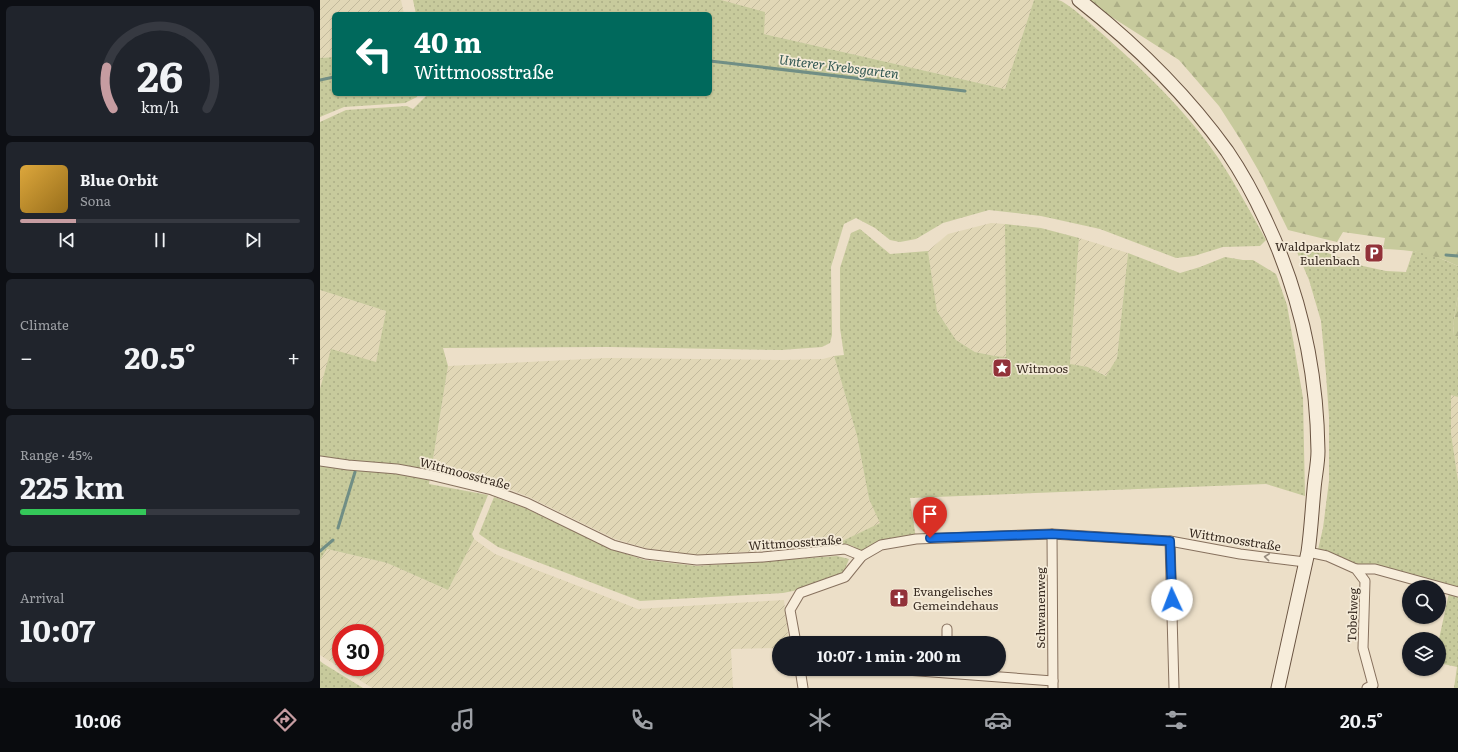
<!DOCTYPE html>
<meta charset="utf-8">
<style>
body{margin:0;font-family:Literata,serif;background:#20242c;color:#f1f3f6;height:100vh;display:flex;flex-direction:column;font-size:15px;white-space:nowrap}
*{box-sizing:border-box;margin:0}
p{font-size:13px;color:#9ea1a6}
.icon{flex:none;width:22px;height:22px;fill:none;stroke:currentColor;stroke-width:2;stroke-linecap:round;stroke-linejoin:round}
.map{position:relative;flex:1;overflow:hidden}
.details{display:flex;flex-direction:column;gap:6px;padding:6px;background:#0d0f14;width:320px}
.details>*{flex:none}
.guide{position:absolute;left:12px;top:12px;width:380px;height:84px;border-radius:6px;box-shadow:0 1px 3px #0004;background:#00695c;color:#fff;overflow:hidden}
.controls{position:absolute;left:1082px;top:580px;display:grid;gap:8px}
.controls a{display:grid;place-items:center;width:44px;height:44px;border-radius:50%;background:#171b24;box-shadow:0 1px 3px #0004;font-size:20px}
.speed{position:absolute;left:12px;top:624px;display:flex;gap:8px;font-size:20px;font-weight:700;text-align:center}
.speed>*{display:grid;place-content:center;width:52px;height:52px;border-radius:50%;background:#171b24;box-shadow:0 1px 3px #0004;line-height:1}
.speed .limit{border:6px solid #d22;background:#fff;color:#111}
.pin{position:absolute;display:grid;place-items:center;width:34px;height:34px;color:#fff;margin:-41px -17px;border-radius:50% 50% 50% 0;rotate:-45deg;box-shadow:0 0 4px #0007}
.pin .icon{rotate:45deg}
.me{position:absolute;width:44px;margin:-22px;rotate:358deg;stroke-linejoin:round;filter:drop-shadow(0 0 3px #0008)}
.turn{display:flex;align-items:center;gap:14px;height:84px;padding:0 16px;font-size:18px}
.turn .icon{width:52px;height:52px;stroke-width:2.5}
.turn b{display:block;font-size:28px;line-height:34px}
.big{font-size:30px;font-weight:700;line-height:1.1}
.details .widget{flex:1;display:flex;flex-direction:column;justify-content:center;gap:6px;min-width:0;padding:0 14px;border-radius:6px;background:#20242c}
.details .dial{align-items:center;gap:0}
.dial svg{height:104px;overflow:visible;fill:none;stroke:#363941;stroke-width:7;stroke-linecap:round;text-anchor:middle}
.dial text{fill:#f1f3f6;stroke:none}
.song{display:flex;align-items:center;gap:12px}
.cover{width:48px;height:48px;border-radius:6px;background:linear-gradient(135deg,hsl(40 70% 55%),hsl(40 70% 35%))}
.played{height:4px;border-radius:2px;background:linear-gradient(90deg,#c69ca1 20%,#363941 20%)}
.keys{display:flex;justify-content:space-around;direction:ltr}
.heat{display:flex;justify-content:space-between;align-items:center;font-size:22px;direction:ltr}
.charge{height:6px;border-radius:3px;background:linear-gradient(90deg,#34c759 45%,#363941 0)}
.trip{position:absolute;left:452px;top:636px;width:234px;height:40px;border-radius:20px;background:#171b24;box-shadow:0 1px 3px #0004;font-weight:700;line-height:40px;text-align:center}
.tab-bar{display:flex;height:64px;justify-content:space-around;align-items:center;background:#090b0e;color:#9ea1a6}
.tab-bar .icon{width:28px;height:28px}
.tab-bar .on{color:#c69ca1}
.tab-bar b{font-size:18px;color:#f1f3f6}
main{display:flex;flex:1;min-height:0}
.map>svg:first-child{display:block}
</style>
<main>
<section class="details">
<div class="widget dial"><svg viewBox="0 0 100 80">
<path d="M14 69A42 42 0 1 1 86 69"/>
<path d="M14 69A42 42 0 0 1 9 37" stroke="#c69ca1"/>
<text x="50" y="56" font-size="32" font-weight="700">26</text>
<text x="50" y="72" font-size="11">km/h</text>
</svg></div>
<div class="widget">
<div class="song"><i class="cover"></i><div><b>Blue Orbit</b><p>Sona</p></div></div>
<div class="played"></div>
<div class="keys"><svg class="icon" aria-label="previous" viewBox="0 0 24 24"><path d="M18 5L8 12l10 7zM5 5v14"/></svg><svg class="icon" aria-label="pause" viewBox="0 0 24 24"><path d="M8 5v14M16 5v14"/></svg><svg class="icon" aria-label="next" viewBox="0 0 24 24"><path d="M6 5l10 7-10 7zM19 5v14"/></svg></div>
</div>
<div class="widget"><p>Climate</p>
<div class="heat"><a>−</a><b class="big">20.5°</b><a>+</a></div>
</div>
<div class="widget"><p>Range · 45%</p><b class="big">225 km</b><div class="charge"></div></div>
<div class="widget"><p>Arrival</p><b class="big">10:07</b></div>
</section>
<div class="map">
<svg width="1138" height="688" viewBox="0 0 1138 688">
<defs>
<pattern id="farmland-furrows" width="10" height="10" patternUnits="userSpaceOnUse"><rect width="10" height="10" fill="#e1d7b6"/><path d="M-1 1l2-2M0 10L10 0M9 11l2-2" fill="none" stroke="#c2b99c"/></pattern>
<pattern id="grass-dots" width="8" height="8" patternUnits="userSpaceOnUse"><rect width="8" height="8" fill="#c7ca9c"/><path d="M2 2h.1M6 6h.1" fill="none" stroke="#acae86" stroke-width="1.8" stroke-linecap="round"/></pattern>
<pattern id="forest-firs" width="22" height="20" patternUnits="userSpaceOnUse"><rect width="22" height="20" fill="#c7ca9c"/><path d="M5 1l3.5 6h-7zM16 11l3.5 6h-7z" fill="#acae86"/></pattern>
</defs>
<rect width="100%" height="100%" fill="#ecdfc8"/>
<g fill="url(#farmland-furrows)" fill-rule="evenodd">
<path d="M0 0H81L84 14H14V57L0 58Z"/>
<path d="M401 0H714L685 89 444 34Z"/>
<path d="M671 223 685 224 686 357 675 356 655 352 636 340 617 311 608 251 628 234Z"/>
<path d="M759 238 808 253 797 358 787 376 768 367 750 365Z"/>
<path d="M0 290 66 311 56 362 0 389Z"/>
<path d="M514 356 537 436 549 499 561 523 516 544 441 551 377 555 329 549 295 539 209 497 173 483 112 466 128 366 287 358 463 360 503 359Z"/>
<path d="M1131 394 1138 397V481L1131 433Z"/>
<path d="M154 539 175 554 318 609 464 600 469 643H459V648L411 649 413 688H52L0 655V560L7 549 67 563 128 590ZM21 633H55V667H21Z"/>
</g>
<g fill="url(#grass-dots)">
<path d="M93 0H401L445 12 444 34 685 89 714 0C722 0 731 0 738 0 746 1 772 25 779 31 823 70 866 110 899 159 916 185 931 213 946 240L940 246 903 247 874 256 856 258 780 229 721 216 669 210 623 223 596 239 580 242 570 240 555 228 536 218 524 224 511 267 512 335 510 343 502 347 461 350 289 347 123 348 128 366 109 484 168 495 152 534 154 539 128 590 67 563 7 549 0 560V389L11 349 56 362 66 311 0 290V122L26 110 87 106 93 109 108 94H390V14H96Z"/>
<path d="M14 57V94H98L97 97 85 103 24 107 0 117V58Z"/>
<path d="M685 224 721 228 759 238 750 364 768 367 786 376 797 358 808 253 860 273 880 267 905 257 923 260H933L956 274 967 305 983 398 985 496 946 484 590 498 596 539 541 553 533 546 516 544 560 523 549 499 537 436 514 356 524 355 520 328V268L531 233 540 229 570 254 608 251 617 311 636 340 655 352 675 356 686 357Z"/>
<path d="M983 244 1043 266 1066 271 1086 272 1093 251 1110 254 1138 266V295L1134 319 1133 336H1138V397L1131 395V433L1138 481V592L1036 569 997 554 1003 528 1009 481V417L1006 374 1001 321 989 280 974 245 985 251Z"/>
<path d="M174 497 203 507 291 549 325 560 377 566 517 556 529 559 523 574 478 590 463 593 320 601 178 547 159 534Z"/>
<path d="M1129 593 1138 596V688H1134L1137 667 1119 663V639Z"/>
<path d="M0 661 4 664 43 688H0Z"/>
</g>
<g fill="url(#forest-firs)">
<path d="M765 0H1138V266C1110 253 1094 250 1063 249L1065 238 1023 232 1017 242 968 230 941 175 922 142 899 106 859 60Z"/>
<path d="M1138 295V336H1133L1134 319Z"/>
</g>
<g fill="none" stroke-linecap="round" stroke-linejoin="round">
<g stroke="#708e85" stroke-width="3">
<path d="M390 61 645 91"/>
<path d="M0 80 14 77"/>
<path d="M1126 255 1138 256"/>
<path d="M18 528 35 472"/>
<path d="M0 551 13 540"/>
</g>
<g stroke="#87715e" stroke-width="11">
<g id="street">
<path d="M0 461 28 465 77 469 110 475 172 490 207 503 293 545 326 554 377 560 443 557 525 549 542 556"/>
<path d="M732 534 733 688"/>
<path d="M850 541 854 688"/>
<path d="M988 552 1007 556 1036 569 1045 581 1043 648 1053 685 1047 688"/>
<path d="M1037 569H1055L1138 592"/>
<path d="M627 629V643"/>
<path d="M476 643 470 610 480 593 525 577 542 556 561 545 596 539 732 534 850 541 920 554 985 562"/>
<path d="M480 669 483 688"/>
<path d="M573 669 733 681"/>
</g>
</g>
<g stroke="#695341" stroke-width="15">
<path id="secondary" d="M759 0C815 44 866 94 907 151 922 173 935 197 946 221 980 293 997 371 998 451 998 464 995 476 994 489 992 510 991 531 988 552L958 688"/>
</g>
<use href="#street" stroke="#f7eddb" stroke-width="9"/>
<use href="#secondary" stroke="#f7eddb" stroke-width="13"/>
</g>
<defs><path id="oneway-chevron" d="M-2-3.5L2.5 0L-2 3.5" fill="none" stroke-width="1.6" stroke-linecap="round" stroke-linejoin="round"/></defs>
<use stroke="#988c7e" href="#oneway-chevron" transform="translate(947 557) rotate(-174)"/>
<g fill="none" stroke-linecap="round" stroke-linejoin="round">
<g stroke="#114b97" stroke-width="10">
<path id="route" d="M610 538 732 534 850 541 852 600"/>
</g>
<use href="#route" stroke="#1a73e8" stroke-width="7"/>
</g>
<defs>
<g id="parking-square" transform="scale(1)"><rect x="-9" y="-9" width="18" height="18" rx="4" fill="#923239" stroke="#f4ead7"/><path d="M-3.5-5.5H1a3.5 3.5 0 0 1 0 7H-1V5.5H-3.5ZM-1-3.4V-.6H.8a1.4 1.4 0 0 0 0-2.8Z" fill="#fff"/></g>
<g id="sight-square" transform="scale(1)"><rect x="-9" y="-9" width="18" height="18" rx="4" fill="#923239" stroke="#f4ead7"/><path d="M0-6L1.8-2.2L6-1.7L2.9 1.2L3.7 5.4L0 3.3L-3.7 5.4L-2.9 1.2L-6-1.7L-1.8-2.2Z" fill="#fff"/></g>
<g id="church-square" transform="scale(1)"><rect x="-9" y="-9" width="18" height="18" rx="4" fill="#923239" stroke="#f4ead7"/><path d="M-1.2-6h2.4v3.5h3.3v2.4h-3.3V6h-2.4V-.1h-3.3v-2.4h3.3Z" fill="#fff"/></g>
</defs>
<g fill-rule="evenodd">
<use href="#parking-square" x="1054" y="253"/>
<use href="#sight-square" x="682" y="368"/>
<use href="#church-square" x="579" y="598"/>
</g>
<g text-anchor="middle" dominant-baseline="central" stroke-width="3.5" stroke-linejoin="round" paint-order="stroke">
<g font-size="12" fill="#382b21" stroke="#f4ead7" text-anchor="start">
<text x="1040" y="246" text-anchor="end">Waldparkplatz<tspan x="1040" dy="14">Eulenbach</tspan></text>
<text x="696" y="368">Witmoos</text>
<text x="593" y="591">Evangelisches<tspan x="593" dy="14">Gemeindehaus</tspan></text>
</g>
<g font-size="12" fill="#382b21" stroke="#f4ead7">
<text transform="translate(145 473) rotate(15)">Wittmoosstraße</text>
<text transform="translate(915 539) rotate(9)">Wittmoosstraße</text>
<text transform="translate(475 542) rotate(-4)">Wittmoosstraße</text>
<text transform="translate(720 608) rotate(-90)">Schwanenweg</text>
<text transform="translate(1032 615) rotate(-88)">Tobelweg</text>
</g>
<g font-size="13" font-style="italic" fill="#315752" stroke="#f4ead7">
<text transform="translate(519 66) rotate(7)">Unterer Krebsgarten</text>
</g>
</g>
</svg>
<div class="controls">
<a><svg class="icon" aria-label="search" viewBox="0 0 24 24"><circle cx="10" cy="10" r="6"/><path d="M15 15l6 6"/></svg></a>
<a><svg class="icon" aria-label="layers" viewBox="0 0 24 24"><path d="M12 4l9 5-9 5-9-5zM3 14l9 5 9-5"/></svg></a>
</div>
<div class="speed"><div class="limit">30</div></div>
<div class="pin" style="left:610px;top:538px;background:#d93025"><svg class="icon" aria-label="arrive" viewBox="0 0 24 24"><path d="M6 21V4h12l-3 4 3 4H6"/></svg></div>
<svg class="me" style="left:852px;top:600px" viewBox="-20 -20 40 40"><circle r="19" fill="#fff"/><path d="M0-13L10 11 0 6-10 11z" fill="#1a73e8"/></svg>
<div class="trip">10:07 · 1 min · 200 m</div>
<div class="guide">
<div class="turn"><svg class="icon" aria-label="left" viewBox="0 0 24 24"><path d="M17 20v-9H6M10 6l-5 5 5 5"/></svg><div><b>40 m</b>Wittmoosstraße</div></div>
</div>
</div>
</main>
<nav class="tab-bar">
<b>10:06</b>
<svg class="icon on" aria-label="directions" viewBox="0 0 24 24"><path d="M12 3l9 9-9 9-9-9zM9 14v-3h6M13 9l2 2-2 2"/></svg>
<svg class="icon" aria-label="music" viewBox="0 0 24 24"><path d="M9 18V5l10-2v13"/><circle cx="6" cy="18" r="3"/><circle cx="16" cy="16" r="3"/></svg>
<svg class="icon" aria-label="phone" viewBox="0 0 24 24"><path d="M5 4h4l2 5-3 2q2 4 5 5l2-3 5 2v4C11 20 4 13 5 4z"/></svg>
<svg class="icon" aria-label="climate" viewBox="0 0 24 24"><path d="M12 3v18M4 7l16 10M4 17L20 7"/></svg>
<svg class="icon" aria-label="car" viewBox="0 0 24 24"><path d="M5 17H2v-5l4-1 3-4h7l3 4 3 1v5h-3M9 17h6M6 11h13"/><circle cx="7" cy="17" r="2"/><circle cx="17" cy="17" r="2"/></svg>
<svg class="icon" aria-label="filters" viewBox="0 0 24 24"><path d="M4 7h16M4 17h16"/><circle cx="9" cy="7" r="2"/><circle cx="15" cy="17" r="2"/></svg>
<b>20.5°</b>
</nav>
